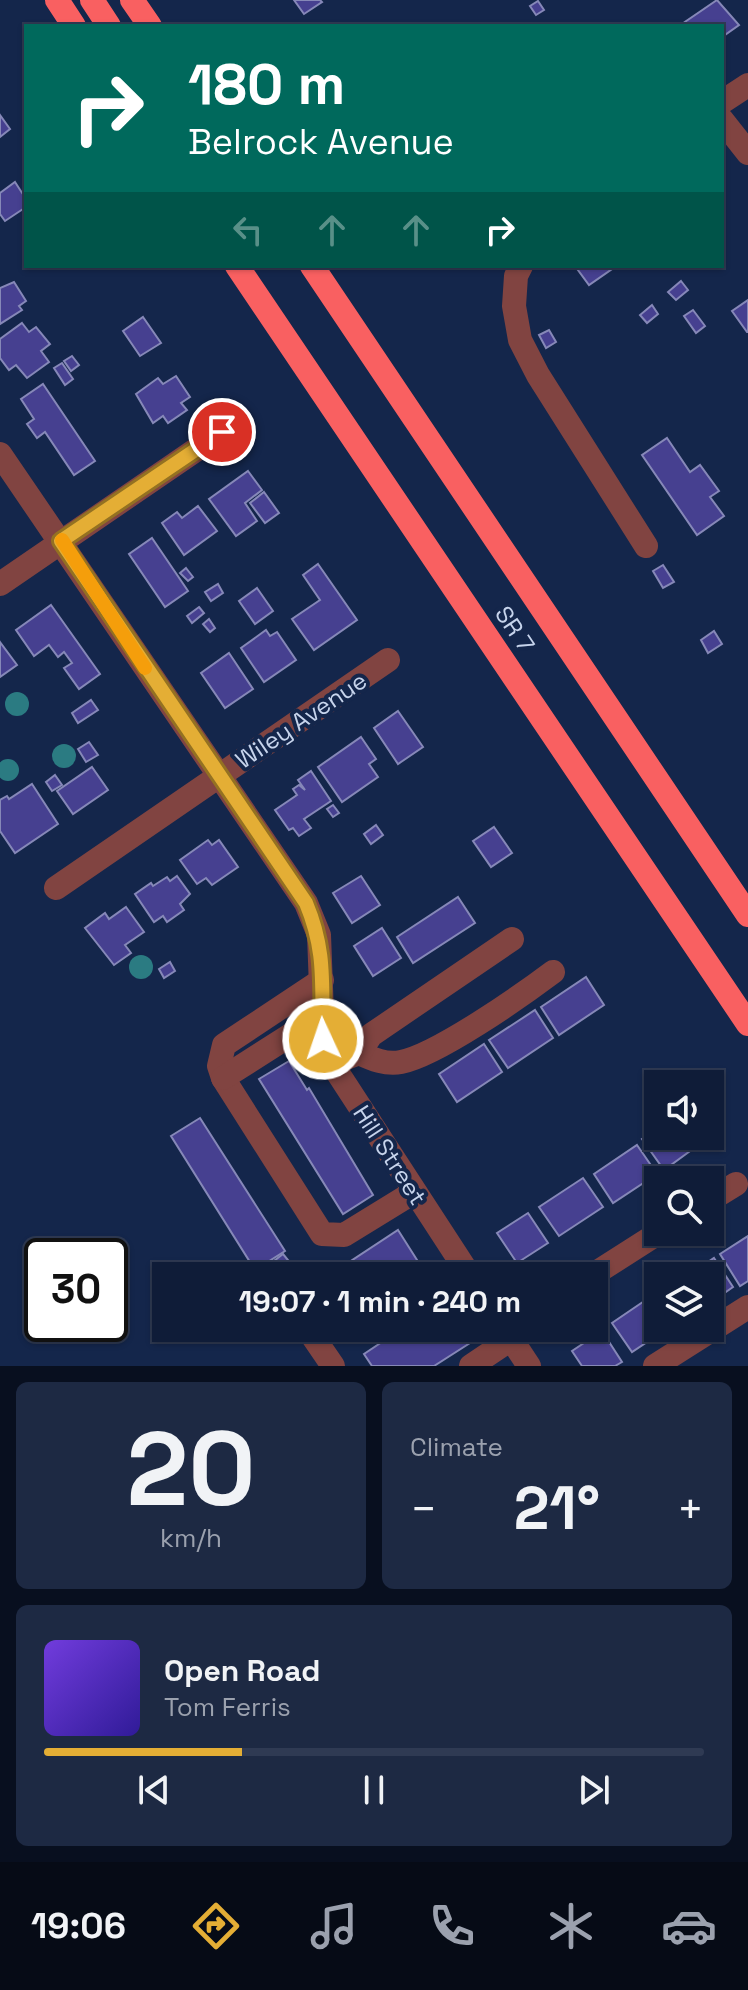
<!DOCTYPE html>
<meta charset="utf-8">
<style>
body{margin:0;font-family:"Space Grotesk",sans-serif;background:#1d2943;color:#f1f3f6;height:100vh;display:flex;flex-direction:column;font-size:30px;white-space:nowrap}
*{box-sizing:border-box;margin:0}
p{font-size:26px;color:#9ba1ae}
.icon{flex:none;width:44px;height:44px;fill:none;stroke:currentColor;stroke-width:2;stroke-linecap:round;stroke-linejoin:round}
.map{position:relative;height:1366px;overflow:hidden}
.side{display:flex;flex-direction:column;gap:16px;padding:16px;background:#080f1f;flex:1}
.side>*{flex:none}
.banner{position:absolute;left:24px;top:24px;width:700px;height:244px;border-radius:0px;box-shadow:0 2px 6px #0004,0 0 0 2px #2f3a53;background:#00695c;color:#fff;overflow:hidden}
.fabs{position:absolute;left:644px;top:1070px;display:grid;gap:16px}
.fabs a{display:grid;place-items:center;width:80px;height:80px;border-radius:0px;background:#0f1c38;box-shadow:0 2px 6px #0004,0 0 0 2px #2f3a53;font-size:40px}
.speed{position:absolute;left:24px;top:1238px;display:flex;gap:16px;font-size:40px;font-weight:700;text-align:center}
.speed>*{display:grid;place-content:center;width:104px;height:104px;border-radius:50%;background:#0f1c38;box-shadow:0 2px 6px #0004,0 0 0 2px #2f3a53;line-height:1}
.speed .limit{border:4px solid #111;border-radius:12px;background:#fff;color:#111}
.pin{position:absolute;display:grid;place-items:center;width:68px;height:68px;color:#fff;margin:-34px;border:4px solid #fff;border-radius:50%;box-shadow:0 2px 8px #0007}
.me{position:absolute;width:88px;margin:-44px;rotate:357deg;stroke-linejoin:round;filter:drop-shadow(0 0 6px #0008)}
.turn{display:flex;align-items:center;gap:28px;height:168px;padding:0 32px;font-size:36px}
.turn .icon{width:104px;height:104px;stroke-width:2.5}
.turn b{display:block;font-size:56px;line-height:68px}
.lanes{display:flex;align-items:center;height:76px;padding:0 32px;background:#0003;justify-content:center;gap:40px;direction:ltr}
.lanes .off{opacity:.35}
.big{font-size:60px;font-weight:700;line-height:1.1}
.side .tile{flex:1;display:flex;flex-direction:column;justify-content:center;gap:12px;min-width:0;padding:0 28px;border-radius:12px;background:#1d2943}
.side .dial{align-items:center;gap:0}
.dial b{font-size:104px;line-height:1}
.song{display:flex;align-items:center;gap:24px}
.cover{width:96px;height:96px;border-radius:12px;background:linear-gradient(135deg,hsl(260 70% 55%),hsl(250 70% 35%))}
.played{height:8px;border-radius:4px;background:linear-gradient(90deg,#e4ae35 30%,#2f3a53 30%)}
.keys{display:flex;justify-content:space-around;direction:ltr}
.heat{display:flex;justify-content:space-between;align-items:center;font-size:44px;direction:ltr}
.side .tiles{flex:1;display:grid;gap:16px;grid-template-columns:1fr 1fr}
.tile:last-child{grid-column:span 2}
.trip{position:absolute;left:152px;top:1262px;width:456px;height:80px;border-radius:0px;background:#0f1c38;box-shadow:0 2px 6px #0004,0 0 0 2px #2f3a53;font-weight:700;line-height:80px;text-align:center}
.tab-bar{display:flex;height:128px;justify-content:space-around;align-items:center;background:#060b16;color:#9ba1ae}
.tab-bar .icon{width:56px;height:56px}
.tab-bar .current{color:#e4ae35}
.tab-bar b{font-size:36px;color:#f1f3f6}
.map>svg:first-child{display:block}
</style>
<div class="map">
<svg width="748" height="1366" viewBox="0 0 748 1366">
<rect width="100%" height="100%" fill="#14264b"/>
<g fill="#2b7b82">
<circle cx="17" cy="704" r="12"/>
<circle cx="64" cy="756" r="12"/>
<circle cx="8" cy="770" r="11"/>
<circle cx="141" cy="967" r="12"/>
</g>
<g fill="#464090" stroke="#8688b8" stroke-width="2">
<path d="M294 0H320L322 2 304 14Z"/>
<path d="M717 0 739 25 722 37V26H679Z"/>
<path d="M538 1 544 10 536 15 530 6Z"/>
<path d="M0 115 10 129 0 137Z"/>
<path d="M15 182 26 199V207L5 221 0 214V193Z"/>
<path d="M575 266H611L612 269 589 285Z"/>
<path d="M681 281 688 290 676 300 668 292Z"/>
<path d="M14 282 26 301 19 306 22 310 0 324V288Z"/>
<path d="M748 300V332H747L732 311Z"/>
<path d="M652 305 658 314 647 323 640 315Z"/>
<path d="M693 310 705 326 696 333 684 316Z"/>
<path d="M143 317 161 343 140 356 123 331Z"/>
<path d="M22 323 29 332 36 327 50 344 41 351 49 362 27 378 16 365 9 370 0 358V339Z"/>
<path d="M549 330 556 342 546 348 539 335Z"/>
<path d="M72 356 79 365 71 371 64 361Z"/>
<path d="M62 363 73 379 65 385 54 368Z"/>
<path d="M176 376 190 397 181 403 187 410 168 423 163 416 153 423 136 394 158 378 163 384Z"/>
<path d="M43 384 95 461 74 475 45 432 37 438 27 424 34 419 21 399Z"/>
<path d="M667 438 690 472 700 465 719 491 710 497 724 516 697 535 642 455Z"/>
<path d="M248 471 262 490 245 503 257 521 236 536 209 499Z"/>
<path d="M264 492 279 513 265 523 250 503Z"/>
<path d="M198 506 217 531 184 555 162 523 177 512 182 518Z"/>
<path d="M152 538 188 591 165 607 129 554Z"/>
<path d="M318 564 357 620 314 650 292 619 320 600 303 575Z"/>
<path d="M663 565 674 582 663 588 653 571Z"/>
<path d="M186 568 193 577 188 581 180 573Z"/>
<path d="M218 584 223 593 211 601 205 592Z"/>
<path d="M257 588 273 611 255 624 239 601Z"/>
<path d="M51 605 100 674 79 689 64 668 72 663 64 652 58 657 49 645 34 656 16 630Z"/>
<path d="M199 607 204 613 192 623 187 616Z"/>
<path d="M209 619 215 628 210 632 203 624Z"/>
<path d="M266 630 270 636 277 632 296 660 264 682 241 648Z"/>
<path d="M714 631 722 644 708 653 701 640Z"/>
<path d="M0 642 17 665 0 677Z"/>
<path d="M229 653 253 689 225 708 201 673Z"/>
<path d="M91 700 98 710 78 723 72 713Z"/>
<path d="M398 711 423 747 398 764 374 728Z"/>
<path d="M361 737 376 759 369 764 378 777 342 802 318 767Z"/>
<path d="M89 742 98 755 86 762 78 749Z"/>
<path d="M92 767 108 790 73 814 57 791Z"/>
<path d="M311 771 331 801 304 819 311 828 299 836 293 828 289 830 275 810 297 795 293 789 299 785 305 790 298 780Z"/>
<path d="M55 775 62 785 52 791 46 782Z"/>
<path d="M32 784 58 824 15 853 0 831V800L7 796 9 799Z"/>
<path d="M333 805 339 813 333 817 327 809Z"/>
<path d="M376 825 383 835 371 844 364 834Z"/>
<path d="M494 827 512 853 491 867 473 841Z"/>
<path d="M208 840 212 845 219 840 238 867 212 885 206 878 197 884 180 860Z"/>
<path d="M177 876 190 894 180 904 184 910 167 922 163 916 154 922 135 894 151 883 153 886 167 877 170 881Z"/>
<path d="M361 876 380 905 352 923 333 893Z"/>
<path d="M458 897 475 923 413 963 397 937Z"/>
<path d="M126 907 144 932 125 945 131 953 114 965 85 928 105 913 109 919Z"/>
<path d="M382 928 401 958 373 976 354 946Z"/>
<path d="M170 962 175 971 164 978 159 969Z"/>
<path d="M586 977 604 1005 559 1035 541 1007Z"/>
<path d="M535 1010 553 1038 508 1068 489 1040Z"/>
<path d="M484 1044 502 1072 457 1102 439 1074Z"/>
<path d="M289 1061 307 1090 309 1088 373 1195 343 1214 259 1079Z"/>
<path d="M200 1118 285 1251 255 1270 171 1136Z"/>
<path d="M658 1128V1136L708 1138 664 1170 642 1139Z"/>
<path d="M637 1145 657 1174 613 1203 594 1174Z"/>
<path d="M583 1178 603 1207 559 1236 539 1207Z"/>
<path d="M528 1213 548 1243 517 1263 497 1233Z"/>
<path d="M398 1230 424 1271 417 1276H328Z"/>
<path d="M748 1236V1281L740 1286 720 1254Z"/>
<path d="M283 1254 288 1260 278 1267 274 1261Z"/>
<path d="M714 1258 733 1287 710 1303V1276H687Z"/>
<path d="M656 1293 658 1328H668L632 1352 612 1323Z"/>
<path d="M403 1328H460L470 1343 434 1366H372L364 1354Z"/>
<path d="M602 1331 622 1362 615 1366H582L572 1351Z"/>
</g>
<g fill="none" stroke-linecap="round" stroke-linejoin="round">
<g stroke="#814441" stroke-width="24">
<path d="M722 102 748 85"/>
<path d="M722 120 748 153"/>
<path d="M521 266 516 276 514 306 520 340 538 375 646 546"/>
<path d="M0 454 306 903 319 935 323 1039 332 1064 470 1276"/>
<path d="M0 584 222 432"/>
<path d="M56 888 388 660"/>
<path d="M322 980 224 1045 219 1066 223 1078 322 1234 344 1235 414 1192"/>
<path d="M359 1053C372 1059 386 1065 401 1062 437 1055 521 996 553 972"/>
<path d="M346 1058 359 1053 371 1035 512 939"/>
<path d="M223 1078 322 1015"/>
<path d="M710 1200 736 1184"/>
<path d="M591 1276 660 1232"/>
<path d="M307 1328 333 1366"/>
<path d="M504 1328 529 1366"/>
<path d="M471 1366 511 1339"/>
<path d="M655 1366 748 1307"/>
</g>
<g stroke="#f96061" stroke-width="24">
<path d="M57 0 74 26"/>
<path d="M92 0 109 26"/>
<path d="M132 0 150 26"/>
<path d="M237 266 748 1024"/>
<path d="M312 266 748 915"/>
</g>
</g>
<g fill="none" stroke-linecap="round" stroke-linejoin="round">
<g stroke="#947122" stroke-width="20">
<path id="route" d="M222 432 61 541 306 903C327 953 321 987 323 1039"/>
</g>
<use href="#route" stroke="#e4ae35" stroke-width="14"/>
<path stroke="#f59e0b" stroke-width="14" d="M62 540 145 668"/>
</g>
<g text-anchor="middle" dominant-baseline="central" stroke-width="8" stroke-linejoin="round" paint-order="stroke">
<g font-size="24" fill="#c7d4ec" stroke="#14264b">
<text transform="translate(515 629) rotate(56)">SR 7</text>
<text transform="translate(301 720) rotate(-34)">Wiley Avenue</text>
<text transform="translate(390 1155) rotate(57)">Hill Street</text>
</g>
</g>
</svg>
<div class="fabs">
<a><svg class="icon" aria-label="sound" viewBox="0 0 24 24"><path d="M4 9h4l5-4v14l-5-4H4zM17 9q2 3 0 6"/></svg></a>
<a><svg class="icon" aria-label="search" viewBox="0 0 24 24"><circle cx="10" cy="10" r="6"/><path d="M15 15l6 6"/></svg></a>
<a><svg class="icon" aria-label="layers" viewBox="0 0 24 24"><path d="M12 4l9 5-9 5-9-5zM3 14l9 5 9-5"/></svg></a>
</div>
<div class="speed"><div class="limit">30</div></div>
<div class="pin" style="left:222px;top:432px;background:#d93025"><svg class="icon" aria-label="arrive" viewBox="0 0 24 24"><path d="M6 21V4h12l-3 4 3 4H6"/></svg></div>
<svg class="me" style="left:323px;top:1039px" viewBox="-20 -20 40 40"><circle r="17" fill="#e4ae35" stroke="#fff" stroke-width="3"/><path d="M0-11L8 9 0 5-8 9z" fill="#fff"/></svg>
<div class="trip">19:07 · 1 min · 240 m</div>
<div class="banner">
<div class="turn"><svg class="icon" aria-label="right" viewBox="0 0 24 24"><path d="M7 20v-9h11M14 6l5 5-5 5"/></svg><div><b>180 m</b>Belrock Avenue</div></div>
<div class="lanes"><svg class="icon off" aria-label="left" viewBox="0 0 24 24"><path d="M17 20v-9H6M10 6l-5 5 5 5"/></svg><svg class="icon off" aria-label="ahead" viewBox="0 0 24 24"><path d="M12 20V5M6 11l6-6 6 6"/></svg><svg class="icon off" aria-label="ahead" viewBox="0 0 24 24"><path d="M12 20V5M6 11l6-6 6 6"/></svg><svg class="icon" aria-label="right" viewBox="0 0 24 24"><path d="M7 20v-9h11M14 6l5 5-5 5"/></svg></div>
</div>
</div>
<section class="side">
<div class="tiles">
<div class="tile dial"><b>20</b><p>km/h</p></div>
<div class="tile"><p>Climate</p>
<div class="heat"><a>−</a><b class="big">21°</b><a>+</a></div>
</div>
<div class="tile">
<div class="song"><i class="cover"></i><div><b>Open Road</b><p>Tom Ferris</p></div></div>
<div class="played"></div>
<div class="keys"><svg class="icon" aria-label="previous" viewBox="0 0 24 24"><path d="M18 5L8 12l10 7zM5 5v14"/></svg><svg class="icon" aria-label="pause" viewBox="0 0 24 24"><path d="M8 5v14M16 5v14"/></svg><svg class="icon" aria-label="next" viewBox="0 0 24 24"><path d="M6 5l10 7-10 7zM19 5v14"/></svg></div>
</div>
</div>
</section>
<nav class="tab-bar">
<b>19:06</b>
<svg class="icon current" aria-label="directions" viewBox="0 0 24 24"><path d="M12 3l9 9-9 9-9-9zM9 14v-3h6M13 9l2 2-2 2"/></svg>
<svg class="icon" aria-label="music" viewBox="0 0 24 24"><path d="M9 18V5l10-2v13"/><circle cx="6" cy="18" r="3"/><circle cx="16" cy="16" r="3"/></svg>
<svg class="icon" aria-label="phone" viewBox="0 0 24 24"><path d="M5 4h4l2 5-3 2q2 4 5 5l2-3 5 2v4C11 20 4 13 5 4z"/></svg>
<svg class="icon" aria-label="climate" viewBox="0 0 24 24"><path d="M12 3v18M4 7l16 10M4 17L20 7"/></svg>
<svg class="icon" aria-label="car" viewBox="0 0 24 24"><path d="M5 17H2v-5l4-1 3-4h7l3 4 3 1v5h-3M9 17h6M6 11h13"/><circle cx="7" cy="17" r="2"/><circle cx="17" cy="17" r="2"/></svg>
</nav>
